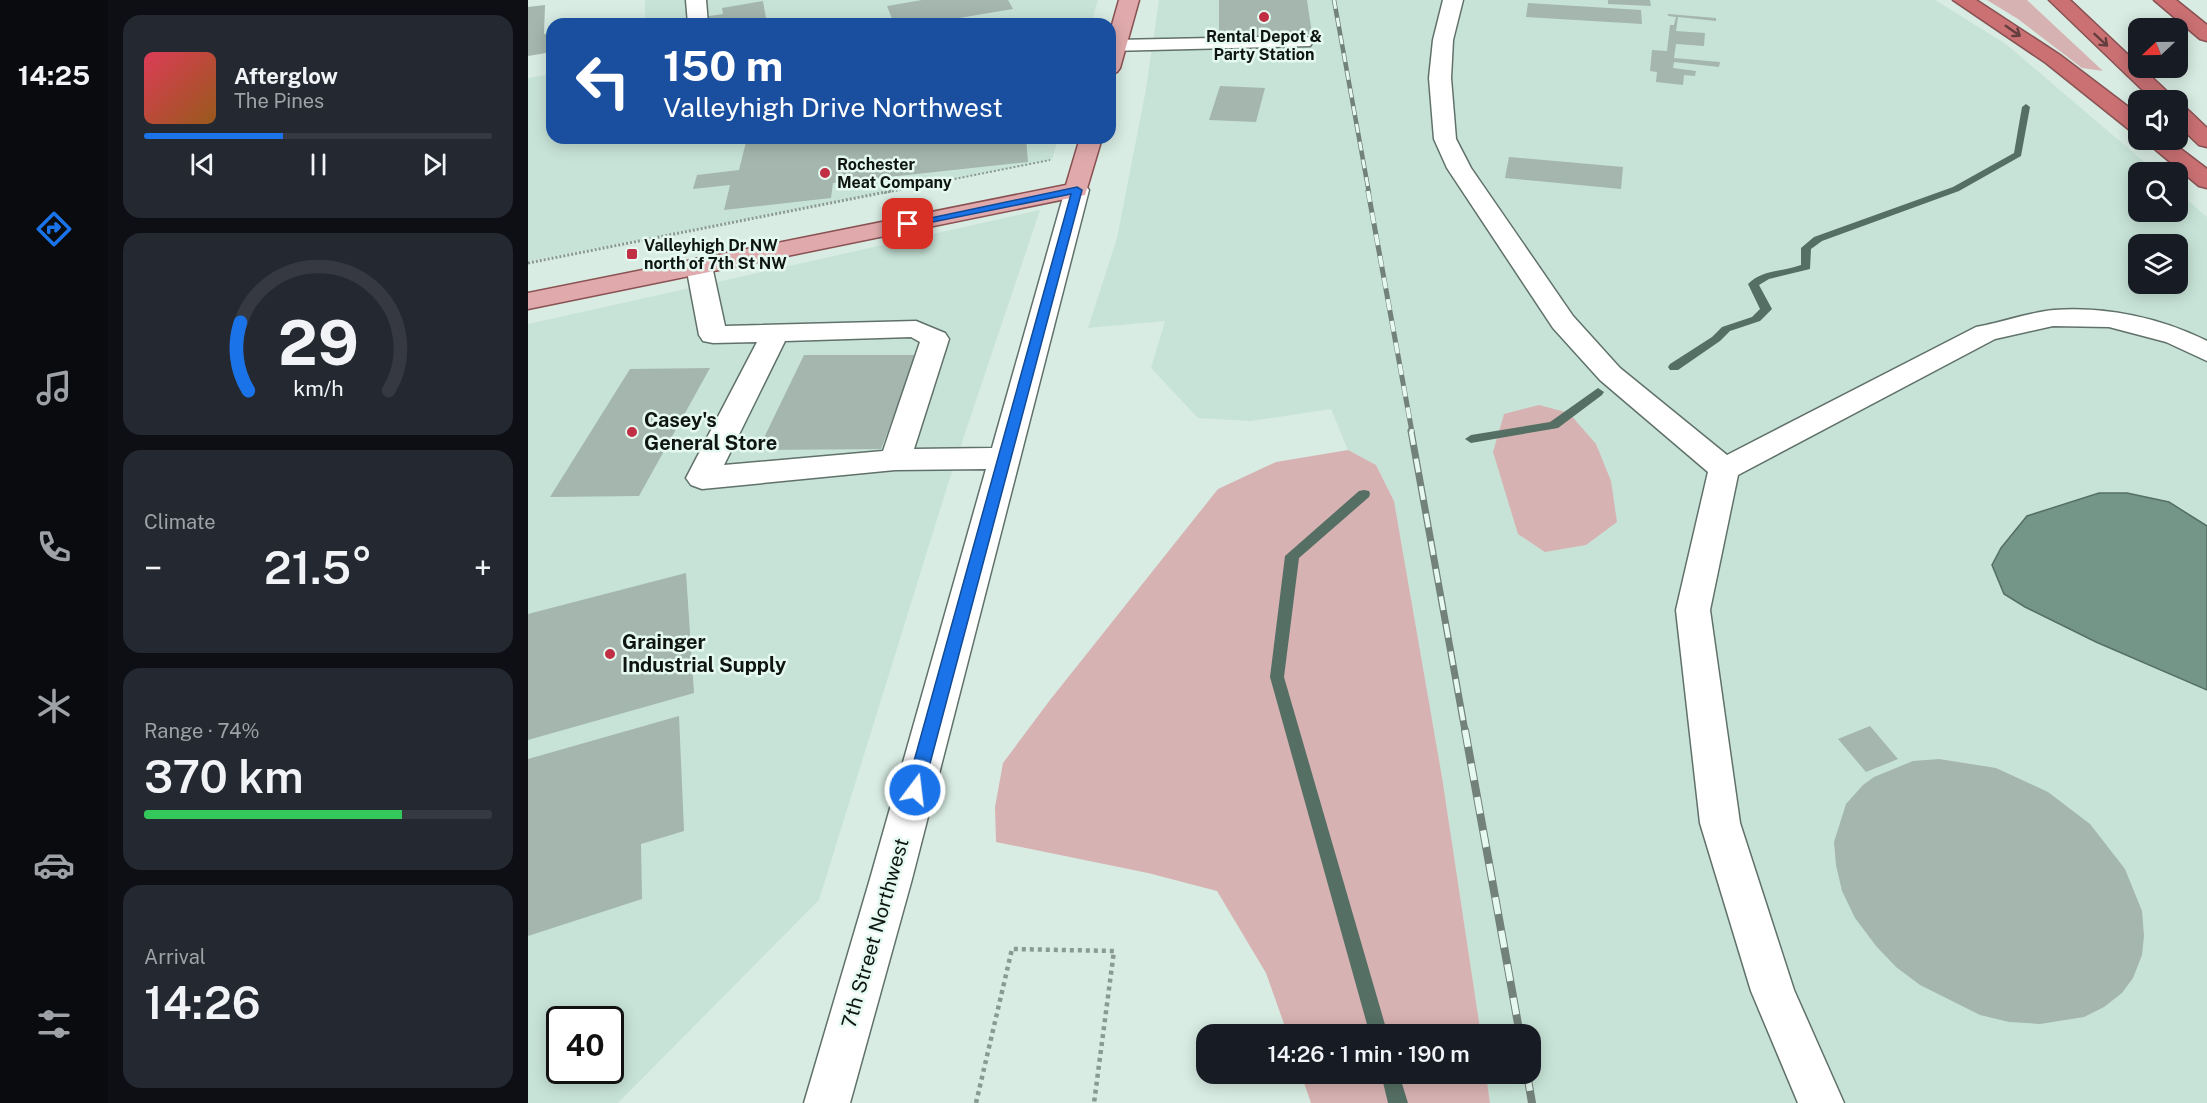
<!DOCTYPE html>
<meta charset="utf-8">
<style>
body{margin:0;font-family:"Public Sans",sans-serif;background:#242831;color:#f1f3f6;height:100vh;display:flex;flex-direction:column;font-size:22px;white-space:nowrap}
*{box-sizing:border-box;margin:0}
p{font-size:20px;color:#9ea1a6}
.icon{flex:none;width:33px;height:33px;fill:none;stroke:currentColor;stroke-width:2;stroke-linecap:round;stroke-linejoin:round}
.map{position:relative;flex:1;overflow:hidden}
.side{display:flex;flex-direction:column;gap:15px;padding:15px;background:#0d0f14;width:420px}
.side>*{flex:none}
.hud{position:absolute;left:18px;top:18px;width:570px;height:126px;border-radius:18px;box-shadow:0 3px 15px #0003;background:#1a4fa0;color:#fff;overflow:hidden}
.needle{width:39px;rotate:248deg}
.tools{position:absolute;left:1600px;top:18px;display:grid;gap:12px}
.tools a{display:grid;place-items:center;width:60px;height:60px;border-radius:12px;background:#171b24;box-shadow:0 3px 15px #0003;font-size:30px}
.speed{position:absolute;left:18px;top:1006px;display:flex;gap:12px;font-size:30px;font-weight:700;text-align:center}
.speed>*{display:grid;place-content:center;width:78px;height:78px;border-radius:50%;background:#171b24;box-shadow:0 3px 15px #0003;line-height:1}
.speed .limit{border:3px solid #111;border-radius:9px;background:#fff;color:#111}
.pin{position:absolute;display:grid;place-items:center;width:51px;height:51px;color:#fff;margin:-26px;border-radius:12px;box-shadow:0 3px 9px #0006}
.me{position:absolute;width:66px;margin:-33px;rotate:15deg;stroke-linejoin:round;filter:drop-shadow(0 0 4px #0008)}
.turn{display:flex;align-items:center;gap:21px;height:126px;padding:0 18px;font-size:27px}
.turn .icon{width:78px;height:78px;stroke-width:2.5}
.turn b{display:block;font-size:42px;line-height:51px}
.big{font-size:45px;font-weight:600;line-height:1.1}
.side .tile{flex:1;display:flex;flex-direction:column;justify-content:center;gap:9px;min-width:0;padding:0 21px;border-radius:18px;background:#242831}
.side .dial{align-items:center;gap:0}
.dial svg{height:156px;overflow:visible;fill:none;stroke:#363941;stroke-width:7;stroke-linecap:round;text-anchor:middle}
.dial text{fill:#f1f3f6;stroke:none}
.song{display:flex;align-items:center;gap:18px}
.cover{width:72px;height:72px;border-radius:9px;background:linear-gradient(135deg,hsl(350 70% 55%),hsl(30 70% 35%))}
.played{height:6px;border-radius:3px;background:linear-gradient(90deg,#1a73e8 40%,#363941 40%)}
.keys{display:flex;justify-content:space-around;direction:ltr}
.heat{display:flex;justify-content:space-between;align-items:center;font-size:33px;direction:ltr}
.charge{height:9px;border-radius:4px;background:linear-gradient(90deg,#34c759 74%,#363941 0)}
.trip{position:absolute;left:668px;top:1024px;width:345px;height:60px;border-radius:18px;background:#171b24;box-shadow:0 3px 15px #0003;font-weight:600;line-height:60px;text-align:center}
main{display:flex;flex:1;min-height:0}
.tabs{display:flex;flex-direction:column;width:108px;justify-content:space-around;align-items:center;background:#090b0e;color:#9ea1a6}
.tabs .icon{width:42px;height:42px}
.tabs .current{color:#1a73e8}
.tabs b{font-size:27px;color:#f1f3f6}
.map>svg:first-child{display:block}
</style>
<main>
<nav class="tabs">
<b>14:25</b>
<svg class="icon current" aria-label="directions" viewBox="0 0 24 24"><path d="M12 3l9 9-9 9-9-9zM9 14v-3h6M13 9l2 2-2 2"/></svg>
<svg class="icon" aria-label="music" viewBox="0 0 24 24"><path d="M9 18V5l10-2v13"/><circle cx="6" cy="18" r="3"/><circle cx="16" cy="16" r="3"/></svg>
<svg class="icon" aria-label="phone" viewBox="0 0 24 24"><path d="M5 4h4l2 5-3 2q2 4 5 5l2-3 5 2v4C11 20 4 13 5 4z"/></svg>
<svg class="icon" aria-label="climate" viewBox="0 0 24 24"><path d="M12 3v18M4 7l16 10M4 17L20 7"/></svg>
<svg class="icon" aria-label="car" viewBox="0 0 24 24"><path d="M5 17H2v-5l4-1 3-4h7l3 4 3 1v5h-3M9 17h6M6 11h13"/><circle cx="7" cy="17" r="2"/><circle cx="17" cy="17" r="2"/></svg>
<svg class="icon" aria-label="filters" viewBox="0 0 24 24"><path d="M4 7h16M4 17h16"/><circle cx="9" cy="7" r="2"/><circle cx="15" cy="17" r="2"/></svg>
</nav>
<section class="side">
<div class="tile">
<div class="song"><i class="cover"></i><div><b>Afterglow</b><p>The Pines</p></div></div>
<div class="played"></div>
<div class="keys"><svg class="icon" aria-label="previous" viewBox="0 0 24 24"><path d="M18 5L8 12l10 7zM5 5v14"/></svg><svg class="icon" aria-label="pause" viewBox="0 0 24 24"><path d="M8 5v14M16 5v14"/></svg><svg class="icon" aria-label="next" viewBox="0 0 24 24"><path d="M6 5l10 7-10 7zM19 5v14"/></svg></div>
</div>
<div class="tile dial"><svg viewBox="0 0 100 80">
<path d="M14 69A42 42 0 1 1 86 69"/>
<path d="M14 69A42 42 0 0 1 10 34" stroke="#1a73e8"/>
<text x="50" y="56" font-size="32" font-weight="700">29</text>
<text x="50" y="72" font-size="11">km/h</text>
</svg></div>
<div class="tile"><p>Climate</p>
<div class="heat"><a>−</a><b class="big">21.5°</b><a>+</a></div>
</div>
<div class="tile"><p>Range · 74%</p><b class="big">370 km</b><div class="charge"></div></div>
<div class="tile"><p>Arrival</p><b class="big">14:26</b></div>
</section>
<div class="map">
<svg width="1679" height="1103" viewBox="0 0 1679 1103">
<rect width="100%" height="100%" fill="#d8ece3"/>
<g fill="#c7e3d7" fill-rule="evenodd">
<path d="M117 0H570L563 24H117Z"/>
<path d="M631 0H1407L1478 44 1628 172H1611V212H1650V192L1679 217V1103H962L958 1074H1002V1035H953L914 777 866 501 848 465 820 450 803 409 723 421 670 418 623 368 637 321 560 328 589 238 618 89ZM1611 244H1650V284H1611Z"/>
<path d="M24 74V138H530L524 160 0 261V78Z"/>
<path d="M512 210 420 484 291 900 90 1103H0V324ZM32 1020H82V1071H32Z"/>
</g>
<g fill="#d7b2b2">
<path d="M1459 0H1499L1575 71 1554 68 1490 19Z"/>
<path d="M1011 405 1041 413 1068 444 1083 481 1089 522 1058 545 1017 552 990 534 965 452 976 414Z"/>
<path d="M820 450 848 465 866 501 914 777 953 1035H760L738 973 689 891 620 873 468 842 467 807 475 763 522 700 690 489 748 462Z"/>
<path d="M773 1074H958L962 1103H783Z"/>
</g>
<path fill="#749688" stroke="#556f65" stroke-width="1.5" d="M1571 493H1599L1641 502 1679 526V690L1568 642 1497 607 1476 594 1464 565 1473 548 1499 516Z"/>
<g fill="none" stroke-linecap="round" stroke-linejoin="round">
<g fill="#556f65" fill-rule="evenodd">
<path d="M1498 104 1502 107 1493 156 1431 191 1294 241 1283 249 1282 269 1241 279 1231 285 1244 309 1232 321 1202 331 1192 341 1150 370H1142L1140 367 1142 364 1184 337 1194 327 1224 317 1232 309 1220 284C1234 269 1255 272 1273 265V248L1286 237 1425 187 1486 153 1494 107Z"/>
<path d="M1070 388 1076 392 1074 395 1030 428 943 443 937 439 943 435 1022 422Z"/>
<path d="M836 490 841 491 842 494 841 497 771 558 756 677 860 1035H842L742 677 757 556 831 491Z"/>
<path d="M853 1074H871L880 1103H860Z"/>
</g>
</g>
<g fill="#a4b6ae">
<path d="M394 0H480L485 9 395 24H366L359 6Z"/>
<path d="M691 0H779L784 34 691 37Z"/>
<path d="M1080 0H1122L1123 6 1080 4Z"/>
<path d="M235 1 239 24H176L175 17 195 14 194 8Z"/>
<path d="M1000 3 1113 10 1114 24 998 17Z"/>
<path d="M17 5 16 34 24 33V52L0 56V7Z"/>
<path d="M1140 14 1188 18V21L1150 17 1148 31 1177 33 1176 46 1148 44 1146 58 1192 62 1191 67 1146 62 1145 68 1168 71 1167 76 1156 75 1155 85 1128 82 1129 72 1122 71 1124 50 1139 51 1142 25H1146L1148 17 1140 16Z"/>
<path d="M692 86 737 88 728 122 681 120Z"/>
<path d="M219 138H498L500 162 305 183 303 198 196 210 202 185 165 189 169 175 211 170Z"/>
<path d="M981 157 1095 167 1093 189 977 178Z"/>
<path d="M276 355H389L353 449 230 450Z"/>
<path d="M182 368 111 496 22 497 102 369Z"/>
<path d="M158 573 166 693 0 740V614Z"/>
<path d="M151 716 156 831 113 844 114 899 0 936V759Z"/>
<path d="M1342 726 1370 759 1338 772 1310 739Z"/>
<path d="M1411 759 1468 768 1520 792 1562 824 1597 869 1614 911 1616 936 1614 955 1605 978 1594 993 1576 1007 1556 1017 1512 1024 1481 1022 1452 1015 1392 985 1368 967 1348 946 1327 918 1314 891 1308 865 1306 842 1318 804 1335 785 1346 777 1385 761Z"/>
</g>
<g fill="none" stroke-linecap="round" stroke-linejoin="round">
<g stroke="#60716a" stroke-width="3">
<g id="minor">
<path d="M158 0H178L180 24H160Z"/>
<path d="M915 0H935L925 40 923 78 928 139 943 168 1045 316 1092 368 1199 455 1448 327 1458 325C1480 320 1504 312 1526 310 1577 306 1634 318 1679 341V361L1638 342 1581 327 1525 326 1467 339 1210 475 1182 610 1212 823 1266 990 1316 1103H1270L1223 991 1172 823 1148 610 1180 472 1072 380 1025 328 919 168 906 139 901 78 905 40Z"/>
<path d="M775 36 782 38 785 42 782 46 582 51V41L588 40Z"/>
<path d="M549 183 557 185 561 190 384 879 322 1103H276L342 879 458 469 367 470 174 489 163 485 158 478 229 342 185 343 175 341 171 335 158 266 162 261 171 258 180 261 184 266 197 326 388 321 417 333 421 339 386 449 464 448 537 190 541 185ZM383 337 392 342 355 451 196 465 257 341Z"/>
</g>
</g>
<g stroke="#895152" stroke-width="3">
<g id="major">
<path d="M591 0H611L592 68 589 72 582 74V32Z"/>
<path d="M552 138H574L557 195 0 309V293L538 185Z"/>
</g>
</g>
<g stroke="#895152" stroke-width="3">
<g id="highway">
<path d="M1425 0H1448L1532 55 1611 115V133L1603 131 1518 63Z"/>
<path d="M1521 0H1542L1648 100H1625Z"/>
<path d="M1626 0H1648L1679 25V41L1672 39Z"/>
<path d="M1650 106 1658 108 1679 128V147L1671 145 1650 125Z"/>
<path d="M1616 140H1641L1679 169V188L1671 186Z"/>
</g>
</g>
<path stroke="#8a9992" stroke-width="2" stroke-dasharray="2 2" stroke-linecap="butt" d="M356 193 522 160"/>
<path stroke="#8a9992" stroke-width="3" stroke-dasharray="2 2" stroke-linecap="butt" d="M0 263 363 191"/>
<path stroke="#8a9992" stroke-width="4.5" stroke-dasharray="4 4" stroke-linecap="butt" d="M448 1103 484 949 586 951 566 1103"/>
<use href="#minor" fill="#fff" fill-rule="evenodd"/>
<use href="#major" fill="#e0aaac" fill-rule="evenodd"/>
<use href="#highway" fill="#cb7174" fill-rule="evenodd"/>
<g stroke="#73817b" stroke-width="4.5">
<path id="rail-far3" d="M806 0 841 193"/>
</g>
<g stroke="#73817b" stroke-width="5">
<path id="rail-far2" d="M840 191 884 432"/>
</g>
<g stroke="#73817b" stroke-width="7">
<path id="rail-far1" d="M883 431 937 731"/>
</g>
<g stroke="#73817b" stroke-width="8">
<g id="rail">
<path d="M937 730 992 1035"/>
<path d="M999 1074 1004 1103"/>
</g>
</g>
<use href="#rail-far3" stroke="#e5f9f0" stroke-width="3" stroke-dasharray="9" stroke-linecap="butt"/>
<use href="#rail-far2" stroke="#e5f9f0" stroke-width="4" stroke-dasharray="11" stroke-linecap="butt"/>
<use href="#rail-far1" stroke="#e5f9f0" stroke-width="4.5" stroke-dasharray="14" stroke-linecap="butt"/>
<use href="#rail" stroke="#e5f9f0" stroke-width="6" stroke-dasharray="17" stroke-linecap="butt"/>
</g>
<defs><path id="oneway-shaft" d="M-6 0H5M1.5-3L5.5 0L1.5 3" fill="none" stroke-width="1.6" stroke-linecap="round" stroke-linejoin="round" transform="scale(1.5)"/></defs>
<g stroke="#633e3e">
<use href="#oneway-shaft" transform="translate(1485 31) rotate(35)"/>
<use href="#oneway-shaft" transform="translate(1573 40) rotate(43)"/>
</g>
<path fill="#1a73e8" stroke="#114b97" stroke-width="1.5" d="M549 187 554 190 395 790 392 795H381L378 790 543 194 380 227 374 224Z"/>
<g fill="#c02f44" stroke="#e5f9f0" stroke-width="2">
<circle cx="736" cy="17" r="6"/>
<circle cx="297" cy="173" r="6"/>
<rect x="98" y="248" width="12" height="12" rx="3"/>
<circle cx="104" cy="432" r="6"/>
<circle cx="82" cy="654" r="6"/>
</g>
<g text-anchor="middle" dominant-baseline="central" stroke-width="5" stroke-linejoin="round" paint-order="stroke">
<g font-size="16" font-weight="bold" fill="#0e1512" stroke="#e5f9f0" text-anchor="start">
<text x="736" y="36" text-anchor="middle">Rental Depot &amp;<tspan x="736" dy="18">Party Station</tspan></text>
<text x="309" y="164">Rochester<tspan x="309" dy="18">Meat Company</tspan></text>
<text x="116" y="245">Valleyhigh Dr NW<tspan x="116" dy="18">north of 7th St NW</tspan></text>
</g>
<g font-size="20" font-weight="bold" fill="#0e1512" stroke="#e5f9f0" text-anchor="start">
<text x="116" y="420">Casey's<tspan x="116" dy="23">General Store</tspan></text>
<text x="94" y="642">Grainger<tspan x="94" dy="23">Industrial Supply</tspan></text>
</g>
<g font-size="20" fill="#0e1512" stroke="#e5f9f0">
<text transform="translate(347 933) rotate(-74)">7th Street Northwest</text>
</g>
</g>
</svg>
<div class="tools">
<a><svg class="needle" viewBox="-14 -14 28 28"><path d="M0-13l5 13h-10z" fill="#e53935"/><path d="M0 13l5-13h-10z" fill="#9ea1a6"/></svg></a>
<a><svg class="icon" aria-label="sound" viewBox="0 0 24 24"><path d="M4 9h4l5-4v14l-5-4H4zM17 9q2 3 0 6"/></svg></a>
<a><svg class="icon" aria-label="search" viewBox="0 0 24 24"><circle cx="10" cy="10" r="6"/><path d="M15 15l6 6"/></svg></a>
<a><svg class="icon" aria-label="layers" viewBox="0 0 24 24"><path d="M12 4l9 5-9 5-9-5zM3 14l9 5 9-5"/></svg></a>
</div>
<div class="speed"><div class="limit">40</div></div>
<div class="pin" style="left:380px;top:224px;background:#d93025"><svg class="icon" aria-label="arrive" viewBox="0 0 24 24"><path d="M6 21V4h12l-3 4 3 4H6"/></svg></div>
<svg class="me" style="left:387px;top:790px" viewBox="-20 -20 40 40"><circle r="17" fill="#1a73e8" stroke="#fff" stroke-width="3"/><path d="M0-11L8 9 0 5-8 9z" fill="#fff"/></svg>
<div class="trip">14:26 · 1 min · 190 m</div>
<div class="hud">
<div class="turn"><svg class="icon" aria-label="left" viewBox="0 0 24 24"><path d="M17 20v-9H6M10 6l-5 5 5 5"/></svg><div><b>150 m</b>Valleyhigh Drive Northwest</div></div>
</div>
</div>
</main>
